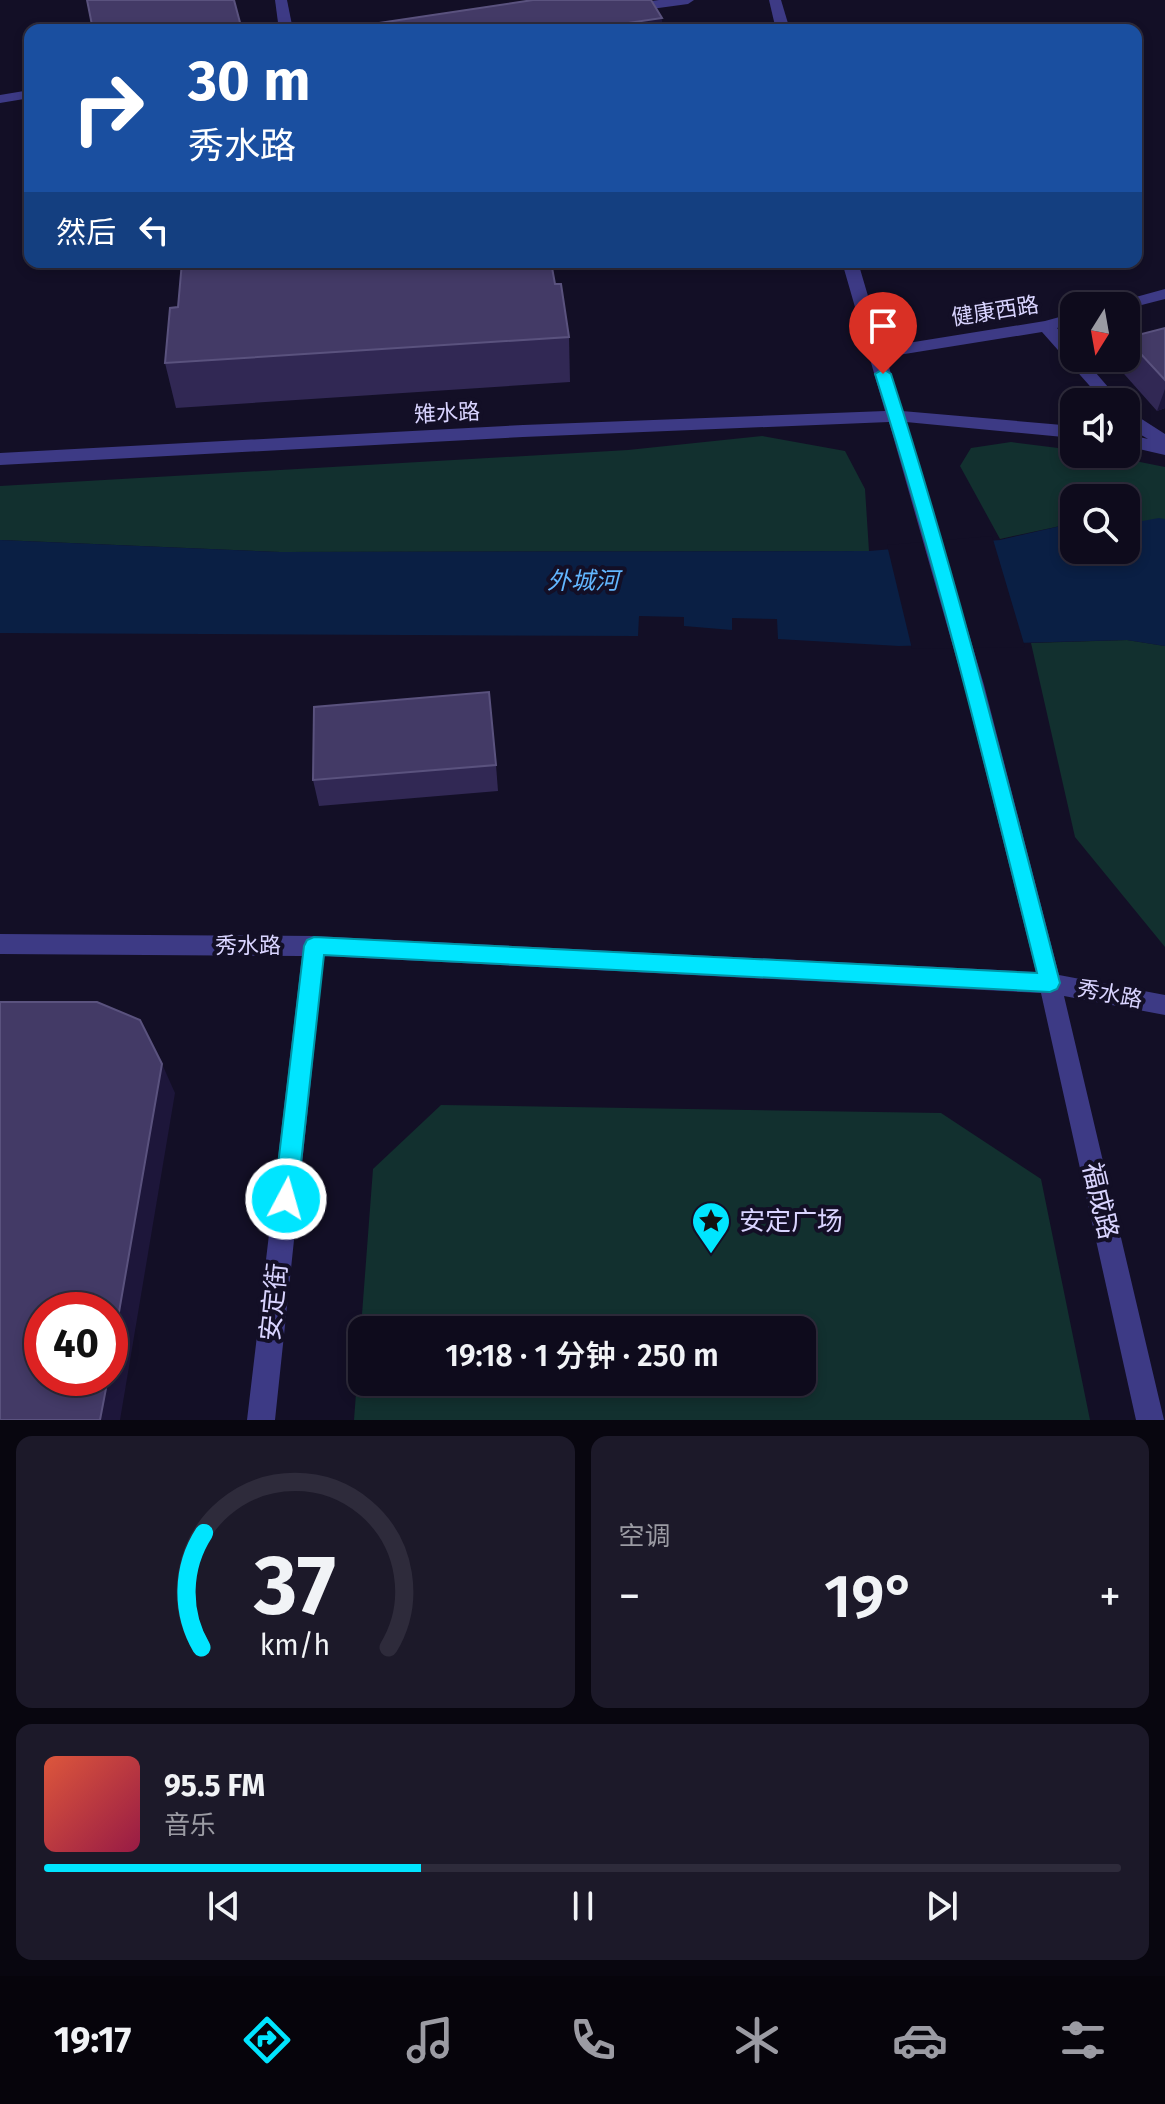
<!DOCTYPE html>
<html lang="zh">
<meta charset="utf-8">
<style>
body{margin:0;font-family:"Fira Sans","Noto Sans SC",sans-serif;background:#1c1929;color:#f1f3f6;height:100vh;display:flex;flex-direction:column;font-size:30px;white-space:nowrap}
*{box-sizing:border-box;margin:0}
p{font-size:26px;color:#9b9ba3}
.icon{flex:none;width:44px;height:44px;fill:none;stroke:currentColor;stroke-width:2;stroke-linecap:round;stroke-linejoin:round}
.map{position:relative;height:1420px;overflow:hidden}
.sheet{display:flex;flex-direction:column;gap:16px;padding:16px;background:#08060f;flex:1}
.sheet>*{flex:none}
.hud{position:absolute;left:24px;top:24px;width:1118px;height:244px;border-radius:16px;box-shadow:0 4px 12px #0003,0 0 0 2px #2e2b3b;background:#1a4fa0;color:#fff;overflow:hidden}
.needle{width:52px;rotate:191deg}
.controls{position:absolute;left:1060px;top:292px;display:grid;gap:16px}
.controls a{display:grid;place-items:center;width:80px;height:80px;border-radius:16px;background:#0e0b1c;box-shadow:0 4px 12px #0003,0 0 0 2px #2e2b3b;font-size:40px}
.speed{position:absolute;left:24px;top:1292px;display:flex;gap:16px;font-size:40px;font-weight:700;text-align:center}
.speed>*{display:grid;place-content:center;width:104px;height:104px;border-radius:50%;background:#0e0b1c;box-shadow:0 4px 12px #0003,0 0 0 2px #2e2b3b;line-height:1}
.speed .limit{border:12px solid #d22;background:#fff;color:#111}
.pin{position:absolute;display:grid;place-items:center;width:68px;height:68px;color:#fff;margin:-82px -34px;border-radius:50% 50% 50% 0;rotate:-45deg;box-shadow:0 0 8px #0007}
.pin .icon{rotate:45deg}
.me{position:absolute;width:88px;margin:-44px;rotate:6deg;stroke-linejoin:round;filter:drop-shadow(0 0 6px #0008)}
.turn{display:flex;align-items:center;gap:28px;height:168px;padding:0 32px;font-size:36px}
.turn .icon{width:104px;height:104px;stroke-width:2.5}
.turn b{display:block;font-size:56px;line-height:68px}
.then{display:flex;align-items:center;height:76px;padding:0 32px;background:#0003;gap:16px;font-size:30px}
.big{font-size:60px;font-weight:600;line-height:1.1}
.sheet .tile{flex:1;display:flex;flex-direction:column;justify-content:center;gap:12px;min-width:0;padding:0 28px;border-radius:16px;background:#1c1929}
.sheet .dial{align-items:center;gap:0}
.dial svg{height:208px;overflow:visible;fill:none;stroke:#2e2b3b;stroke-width:7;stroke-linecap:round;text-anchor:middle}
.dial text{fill:#f1f3f6;stroke:none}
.song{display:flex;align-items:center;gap:24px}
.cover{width:96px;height:96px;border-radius:12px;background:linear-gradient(135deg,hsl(10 70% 55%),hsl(340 70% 35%))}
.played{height:8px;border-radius:4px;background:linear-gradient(90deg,#00e5ff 35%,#2e2b3b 35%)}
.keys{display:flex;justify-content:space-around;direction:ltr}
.heat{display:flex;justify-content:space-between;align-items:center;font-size:44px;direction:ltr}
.sheet .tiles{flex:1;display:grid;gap:16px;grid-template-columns:1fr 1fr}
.tile:last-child{grid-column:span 2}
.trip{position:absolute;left:348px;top:1316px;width:468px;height:80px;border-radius:16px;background:#0e0b1c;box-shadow:0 4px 12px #0003,0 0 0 2px #2e2b3b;font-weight:600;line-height:80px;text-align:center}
.tab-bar{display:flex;height:128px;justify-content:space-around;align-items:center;background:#06040b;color:#9b9ba3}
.tab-bar .icon{width:56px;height:56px}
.tab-bar .selected{color:#00e5ff}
.tab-bar b{font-size:36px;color:#f1f3f6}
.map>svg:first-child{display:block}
</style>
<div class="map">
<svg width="1165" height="1420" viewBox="0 0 1165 1420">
<rect width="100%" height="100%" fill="#130f26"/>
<g fill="#12302f" fill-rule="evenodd">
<path d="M762 436 845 451 865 489 869 551 280 552 0 540V486L628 450Z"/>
<path d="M1011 442 1074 450V454H1100L1165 467V519L1126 524V498H1074V534L1065 525 1000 539 960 466 971 448Z"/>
<path d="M1127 640 1165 646V947L1075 837 1031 643Z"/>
<path d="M441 1105 941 1113 1041 1179 1090 1420H354L373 1169ZM362 1330H802V1382H362Z"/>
</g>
<path fill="#0a1f44" d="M1159 518 1165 519V646L1127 640 899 646 778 639 777 619 732 618V630L684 626V617L639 616 638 636 0 633V540L280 552 869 551 1000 540 1065 525 1074 534V550H1126V524Z"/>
<path fill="#130f26" d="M992 536 1025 647 912 649 887 545Z"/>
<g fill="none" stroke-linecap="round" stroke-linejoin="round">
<g fill="#3d3a85" fill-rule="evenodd">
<path d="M275 0H287L293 30H279Z"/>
<path d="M659 0H694L688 4 629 12 623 8 629 4Z"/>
<path d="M30 90V98L0 103V95Z"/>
</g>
<g fill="#3d3a85" fill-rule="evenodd">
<path d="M769 0H781L790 30H776Z"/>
<path d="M842 262H858L883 347 1045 321 1074 313V323L1057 328 1074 347V358H1083L1121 402H1104L1042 332 886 357 902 411 1074 426V438L906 422 984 685 1059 975 1165 995V1015L1064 996 1164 1420H1136L1041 993 324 956 275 1420H247L302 956 0 954V934L314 936 1036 972 964 685 889 422 523 437 0 465V453L523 425 885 411Z"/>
<path d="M1165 289V299L1126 309V306H1112L1114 303Z"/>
<path d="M1126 409 1165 434V455L1126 446V434L1148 439 1126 426Z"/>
</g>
</g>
<g fill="#312854">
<path d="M555 284 569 337 570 382 176 408 165 363 178 307Z"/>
<path d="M1165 328V408L1157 411 1117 366 1119 358H1126V338Z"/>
<path d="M496 765 498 791 319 806 313 780Z"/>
</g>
<g fill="#1d163a">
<path d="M662 18V30H628V23Z"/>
<path d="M1165 389V408L1157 411Z"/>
<path d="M162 1064 175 1093 120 1420H100L108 1378H110V1364Z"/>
</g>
<g fill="#433a66" stroke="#5a527e" stroke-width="2">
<path d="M87 0H234L242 30H93Z"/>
<path d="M533 0H651L662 18 628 23 632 30H332Z"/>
<path d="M182 262H551L555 284H561L569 337 165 363 170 308 178 307Z"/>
<path d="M1165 328V380L1126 338Z"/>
<path d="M489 692 496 765 313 780 314 707Z"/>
<path d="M0 1002H97L140 1020 162 1064 110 1364V1310H42V1378H108L100 1420H0Z"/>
</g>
<path fill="#00e5ff" stroke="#0095a6" stroke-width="2" d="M883 369 891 374C956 575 1007 779 1060 983L1057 989 1050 992 324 955 297 1199 294 1206 286 1210 278 1206 274 1199 304 946 307 940 314 937 1037 973C987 772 938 571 875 374Z"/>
<defs>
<g id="sight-pin" transform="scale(2)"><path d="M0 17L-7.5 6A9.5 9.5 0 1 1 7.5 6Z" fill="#00e5ff" stroke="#130f26"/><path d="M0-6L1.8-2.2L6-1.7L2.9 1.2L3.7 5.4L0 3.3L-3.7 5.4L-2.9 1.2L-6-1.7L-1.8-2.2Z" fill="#111"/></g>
</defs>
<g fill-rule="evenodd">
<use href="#sight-pin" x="711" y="1221"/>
</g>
<g text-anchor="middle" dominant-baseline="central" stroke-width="8" stroke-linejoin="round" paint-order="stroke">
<g font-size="22" fill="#d9d4ff" stroke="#130f26">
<text transform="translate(995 311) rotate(-9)">健康西路</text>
<text transform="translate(447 413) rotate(-3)">雉水路</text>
<text x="248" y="945">秀水路</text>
<text transform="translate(1110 994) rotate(11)">秀水路</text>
</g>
<g font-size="24" font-style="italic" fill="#62b6ff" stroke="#130f26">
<text x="583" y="581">外城河</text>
</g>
<g font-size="26" fill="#d9d4ff" stroke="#130f26">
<text transform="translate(1100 1201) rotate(77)">福成路</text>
<text transform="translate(274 1302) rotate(-84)">安定街</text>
</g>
<g font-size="26" fill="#d9d4ff" stroke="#130f26" text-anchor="start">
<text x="739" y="1221">安定广场</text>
</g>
</g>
</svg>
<div class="controls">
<a><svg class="needle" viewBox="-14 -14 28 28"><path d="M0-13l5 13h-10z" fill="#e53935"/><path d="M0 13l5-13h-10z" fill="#9b9ba3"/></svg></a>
<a><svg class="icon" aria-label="sound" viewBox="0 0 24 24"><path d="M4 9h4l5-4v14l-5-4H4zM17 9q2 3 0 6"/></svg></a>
<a><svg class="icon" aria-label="search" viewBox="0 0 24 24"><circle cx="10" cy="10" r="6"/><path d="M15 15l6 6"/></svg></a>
</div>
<div class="speed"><div class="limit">40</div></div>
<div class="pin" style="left:883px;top:374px;background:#d93025"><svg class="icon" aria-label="arrive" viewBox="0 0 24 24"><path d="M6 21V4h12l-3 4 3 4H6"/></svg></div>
<svg class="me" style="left:286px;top:1199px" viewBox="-20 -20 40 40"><circle r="17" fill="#00e5ff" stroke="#fff" stroke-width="3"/><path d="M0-11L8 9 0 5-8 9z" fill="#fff"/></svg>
<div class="trip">19:18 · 1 分钟 · 250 m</div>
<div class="hud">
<div class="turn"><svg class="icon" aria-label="right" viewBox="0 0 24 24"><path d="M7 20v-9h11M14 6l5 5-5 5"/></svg><div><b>30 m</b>秀水路</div></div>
<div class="then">然后<svg class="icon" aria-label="left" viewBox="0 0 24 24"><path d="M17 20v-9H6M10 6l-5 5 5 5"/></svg></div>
</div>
</div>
<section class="sheet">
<div class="tiles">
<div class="tile dial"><svg viewBox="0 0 100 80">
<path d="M14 69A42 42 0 1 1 86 69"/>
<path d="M14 69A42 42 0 0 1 15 25" stroke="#00e5ff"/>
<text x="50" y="56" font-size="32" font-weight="700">37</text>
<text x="50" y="72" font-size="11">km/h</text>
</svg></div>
<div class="tile"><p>空调</p>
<div class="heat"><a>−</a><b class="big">19°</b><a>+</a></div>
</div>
<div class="tile">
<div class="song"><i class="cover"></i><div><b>95.5 FM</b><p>音乐</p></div></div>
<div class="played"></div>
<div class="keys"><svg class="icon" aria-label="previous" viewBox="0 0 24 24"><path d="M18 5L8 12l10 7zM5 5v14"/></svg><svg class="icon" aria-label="pause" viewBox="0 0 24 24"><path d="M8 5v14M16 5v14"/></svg><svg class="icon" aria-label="next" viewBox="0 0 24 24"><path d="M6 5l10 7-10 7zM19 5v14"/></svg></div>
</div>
</div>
</section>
<nav class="tab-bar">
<b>19:17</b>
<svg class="icon selected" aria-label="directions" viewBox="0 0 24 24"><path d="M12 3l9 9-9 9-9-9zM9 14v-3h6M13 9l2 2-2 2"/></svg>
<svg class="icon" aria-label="music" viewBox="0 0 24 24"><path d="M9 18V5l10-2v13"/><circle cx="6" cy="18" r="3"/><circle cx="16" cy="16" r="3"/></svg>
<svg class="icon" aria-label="phone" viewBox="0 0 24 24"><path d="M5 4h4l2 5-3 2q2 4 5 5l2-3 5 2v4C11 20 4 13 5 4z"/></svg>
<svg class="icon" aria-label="climate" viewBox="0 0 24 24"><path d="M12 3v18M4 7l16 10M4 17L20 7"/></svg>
<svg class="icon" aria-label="car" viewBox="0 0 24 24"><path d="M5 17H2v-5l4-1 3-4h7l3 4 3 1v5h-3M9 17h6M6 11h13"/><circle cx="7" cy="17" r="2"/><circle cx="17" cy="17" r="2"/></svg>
<svg class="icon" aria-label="filters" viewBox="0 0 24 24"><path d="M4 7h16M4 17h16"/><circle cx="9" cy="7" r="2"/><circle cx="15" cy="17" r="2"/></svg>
</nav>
